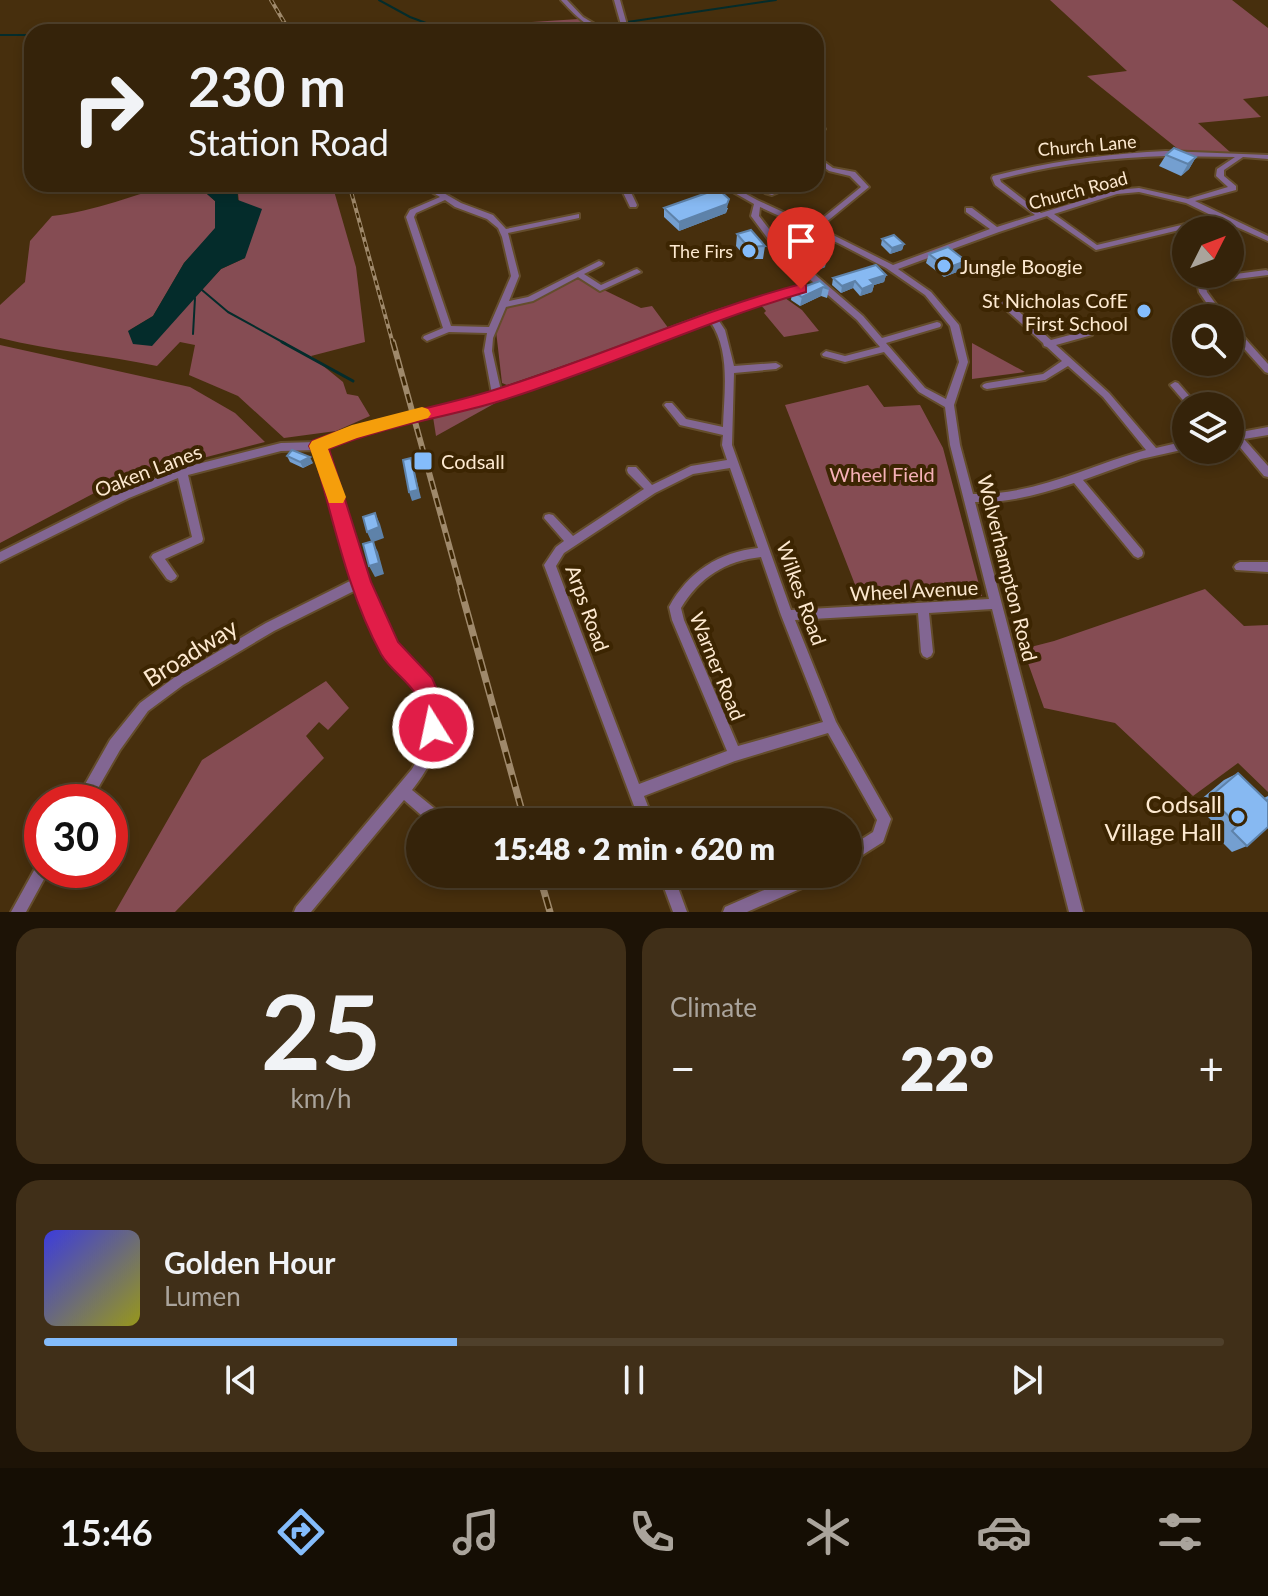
<!DOCTYPE html>
<meta charset="utf-8">
<style>
body{margin:0;font-family:Lato,sans-serif;background:#402f18;color:#f1f3f6;height:100vh;display:flex;flex-direction:column;font-size:30px;white-space:nowrap}
*{box-sizing:border-box;margin:0}
p{font-size:26px;color:#aaa49c}
.icon{flex:none;width:44px;height:44px;fill:none;stroke:currentColor;stroke-width:2;stroke-linecap:round;stroke-linejoin:round}
.map{position:relative;height:912px;overflow:hidden}
.drawer{display:flex;flex-direction:column;gap:16px;padding:16px;background:#1d1306;flex:1}
.drawer>*{flex:none}
.guide{position:absolute;left:24px;top:24px;width:800px;height:168px;border-radius:24px;box-shadow:0 4px 12px #0003,0 0 0 2px #4f402b;background:#35230a;color:#f1f3f6;overflow:hidden}
.needle{width:52px;rotate:48deg}
.buttons{position:absolute;left:1172px;top:216px;display:grid;gap:16px}
.buttons a{display:grid;place-items:center;width:72px;height:72px;border-radius:50%;background:#35230a;box-shadow:0 4px 12px #0003,0 0 0 2px #4f402b;font-size:40px}
.speed{position:absolute;left:24px;top:784px;display:flex;gap:16px;font-size:40px;font-weight:700;text-align:center}
.speed>*{display:grid;place-content:center;width:104px;height:104px;border-radius:50%;background:#35230a;box-shadow:0 4px 12px #0003,0 0 0 2px #4f402b;line-height:1}
.speed .limit{border:12px solid #d22;background:#fff;color:#111}
.pin{position:absolute;display:grid;place-items:center;width:68px;height:68px;color:#fff;margin:-82px -34px;border-radius:50% 50% 50% 0;rotate:-45deg;box-shadow:0 0 8px #0007}
.pin .icon{rotate:45deg}
.me{position:absolute;width:88px;margin:-44px;rotate:350deg;stroke-linejoin:round;filter:drop-shadow(0 0 6px #0008)}
.turn{display:flex;align-items:center;gap:28px;height:168px;padding:0 32px;font-size:36px}
.turn .icon{width:104px;height:104px;stroke-width:2.5}
.turn b{display:block;font-size:56px;line-height:68px}
.big{font-size:60px;font-weight:800;line-height:1.1}
.drawer .tile{flex:1;display:flex;flex-direction:column;justify-content:center;gap:12px;min-width:0;padding:0 28px;border-radius:24px;background:#402f18}
.drawer .dial{align-items:center;gap:0}
.dial b{font-size:104px;line-height:1}
.song{display:flex;align-items:center;gap:24px}
.cover{width:96px;height:96px;border-radius:12px;background:linear-gradient(135deg,hsl(240 70% 55%),hsl(60 70% 35%))}
.played{height:8px;border-radius:4px;background:linear-gradient(90deg,#84bcfb 35%,#4f402b 35%)}
.keys{display:flex;justify-content:space-around;direction:ltr}
.heat{display:flex;justify-content:space-between;align-items:center;font-size:44px;direction:ltr}
.drawer .tiles{flex:1;display:grid;gap:16px;grid-template-columns:1fr 1fr}
.tile:last-child{grid-column:span 2}
.trip{position:absolute;left:406px;top:808px;width:456px;height:80px;border-radius:40px;background:#35230a;box-shadow:0 4px 12px #0003,0 0 0 2px #4f402b;font-weight:800;line-height:80px;text-align:center}
.dock{display:flex;height:128px;justify-content:space-around;align-items:center;background:#150e04;color:#aaa49c}
.dock .icon{width:56px;height:56px}
.dock .on{color:#84bcfb}
.dock b{font-size:36px;color:#f1f3f6}
.map>svg:first-child{display:block}
</style>
<div class="map">
<svg width="1268" height="912" viewBox="0 0 1268 912">
<rect width="100%" height="100%" fill="#472f0d"/>
<g fill="#854c53">
<path d="M1050 0H1232L1268 28V96L1243 99 1261 117 1198 123 1230 152 1183 153 1087 76 1127 71Z"/>
<path d="M579 19 601 32H441L442 29 456 27Z"/>
<path d="M178 184H218L164 191 207 194 215 201V229L184 263 153 316 128 331 188 304 221 269 245 258 237 184H332L356 267 365 342 311 356 343 382 347 394 358 396 370 416 336 431 284 438 238 396 189 375 195 345 180 342 157 366C105 355 52 351 0 338V305L25 282 30 241 52 216C95 212 136 193 178 184Z"/>
<path d="M579 277 598 290H604L641 308 652 306 669 329 507 385 502 383 496 331 507 306 524 304Z"/>
<path d="M785 298 802 310 819 331 784 337 764 313 766 311 760 304Z"/>
<path d="M972 343 1025 372 972 379Z"/>
<path d="M0 345 190 387 235 413 265 442 168 467 100 490 0 543Z"/>
<path d="M868 385 884 407 920 405 943 448 982 596 861 600 785 405Z"/>
<path d="M494 400 499 401 436 436 433 417Z"/>
<path d="M1205 589 1244 626 1268 625V792L1238 763 1193 796 1115 723 1044 708 1023 649 1054 641Z"/>
<path d="M326 681 349 708 328 730 319 722 306 736 324 758 175 912H115L202 760Z"/>
</g>
<path fill="#042c2b" d="M237 184 238 200 262 209 245 258 221 269 152 346 133 344 128 331 153 316 184 263 215 228V201L207 194 159 192 194 185Z"/>
<g fill="none" stroke-linecap="round" stroke-linejoin="round">
<g stroke="#042c2b" stroke-width="2">
<path d="M379 0 410 17 442 29 441 32"/>
<path d="M86 32 122 30"/>
<path d="M560 32 776 0"/>
<path d="M0 35H32"/>
<path d="M202 290 228 312 286 344"/>
<path d="M193 334 195 298"/>
</g>
<path stroke="#042c2b" stroke-width="3" d="M282 342 353 381"/>
<g stroke="#644d2c" stroke-width="4">
<g id="minor">
<path d="M561 0H567L583 17 608 32C589 31 573 13 561 0Z"/>
<path d="M614 0H620L629 32H623Z"/>
<path d="M820 128 825 129 816 133V129Z"/>
<path d="M1166 151 1268 155V159L1243 157 1224 170V176L1236 186V190L1195 201 1268 236V241L1221 220 1096 250 1047 216 999 232 898 269 931 292 959 325 968 362 954 405 960 445 973 494C1037 495 1087 466 1146 450L1103 397 1068 366 1045 380 987 389 984 388 982 386 984 384 987 383 1043 374 1062 361 1047 347 1044 346 1043 343 1001 305V301H1007L1051 340 1089 330 1092 331 1093 333 1092 335 1056 345 1109 393 1156 448 1186 441V449L1141 459 1083 480 1142 550 1143 553 1142 556 1138 558 1134 556 1074 483C1041 494 1010 503 975 502L1083 912H1069L992 609 929 613 933 652 931 656 927 658 923 656 921 652 918 613 795 620 836 722 891 819 883 842 853 861 848 863V848L873 832 877 820 828 733 735 761 644 796 654 822H640L544 565 556 547 564 541 544 518 545 515 549 514 553 515 573 536 644 489 628 473 627 470 628 467H636L652 485 691 466 727 460 722 445 723 435 680 425 664 405 666 403H672L686 419 723 427C724 393 731 351 710 321L500 398 354 435 324 448 329 456C345 513 358 572 384 625 389 634 393 644 399 652 414 671 437 685 441 711 445 739 429 769 412 790L445 817 447 822H429L404 800 311 912H294L296 907 412 769C429 739 438 712 413 684 405 675 395 666 388 656 374 637 366 611 358 589L274 631 183 685 148 711 120 750 90 802H75L110 740 140 703 175 677 266 623 354 579 319 457 315 450 281 451 188 475 203 539 202 542 165 559 177 576 175 579 171 581 167 579 151 557 153 554 192 537 178 478 129 498 0 562V552L121 492 182 468 281 443 317 442 352 428 492 394 484 351 487 333 449 332 427 341 423 338 424 336 443 328 406 217 410 210 440 197 419 184H428L461 203 493 215 506 229 579 214V218L508 233 519 276 509 301 528 297 599 261 603 263 602 265 584 274 601 285 634 270 637 269 641 272 600 291 578 277 533 301 506 307 493 338 492 351 501 391 708 314 799 286H805V290L747 307 717 318 725 330 734 366 776 363 781 366 776 369 734 373 732 445 791 610 989 599 950 445 945 407 919 392 884 352 845 362 823 356 822 354 826 351 845 356 880 347 857 320 777 251 751 216 754 204 719 184H728L757 200 813 226 861 187 850 176 829 171 816 161V156L833 168 855 172 869 187 819 228 893 265 990 229 966 212V208H972L997 227 1035 215 995 185 992 178 993 176C1051 161 1107 154 1166 151ZM1166 156 1235 157 1217 169 1216 176 1228 187 1188 199 1139 188 1116 190 1041 213 1001 182 1000 179C1055 164 1109 158 1166 156ZM1139 192 1186 203 1215 217 1097 245 1054 214 1117 194ZM445 200 455 207 487 219 498 228 502 237 511 276 489 327 451 326 414 217 416 213ZM760 207 840 244 886 268 925 295 950 326 959 362 946 399 925 388 886 343 940 327 941 325 940 323 937 322 882 338 863 316 783 247 759 216ZM730 468 758 548C719 552 688 572 669 607L672 620 727 751 639 784 556 566 564 553 655 493 693 474ZM761 557 781 615 823 722 738 746 684 620 681 608C700 577 725 561 761 557Z"/>
<path d="M619 184H627L637 205 636 207H630Z"/>
<path d="M786 184H797L772 195 765 193Z"/>
<path d="M1266 270 1268 271V275L1205 283 1207 292 1226 318H1217L1199 292 1197 281 1198 279Z"/>
<path d="M1230 324 1233 325 1268 364V373L1265 372 1230 333Z"/>
<path d="M1175 382 1178 383 1198 406H1188L1170 385Z"/>
<path d="M1268 427V435L1244 439 1268 466V477L1264 476 1234 440H1230V434Z"/>
<path d="M1240 562H1268V572L1236 570 1234 567 1236 564Z"/>
<path d="M42 863V870H49L26 912H11L37 865Z"/>
<path d="M659 874H673L687 912H673Z"/>
<path d="M801 874H825L823 879 747 912H723L725 907Z"/>
</g>
</g>
<use href="#minor" fill="#826692" fill-rule="evenodd"/>
<g stroke="#9f896b" stroke-width="4">
<g id="rail-far2">
<path d="M271 0 290 32"/>
<path d="M349 184 393 344"/>
</g>
</g>
<g stroke="#9f896b" stroke-width="6">
<path id="rail-far1" d="M393 342 462 592"/>
</g>
<g stroke="#9f896b" stroke-width="7">
<g id="rail">
<path d="M461 590 525 822"/>
<path d="M539 874 550 912"/>
</g>
</g>
<use href="#rail-far2" stroke="#3c2502" stroke-width="2" stroke-dasharray="5" stroke-linecap="butt"/>
<use href="#rail-far1" stroke="#3c2502" stroke-width="3" stroke-dasharray="9" stroke-linecap="butt"/>
<use href="#rail" stroke="#3c2502" stroke-width="4" stroke-dasharray="12" stroke-linecap="butt"/>
</g>
<g fill="#749fd0">
<path d="M1166 155 1196 157 1189 169 1181 176 1159 166Z"/>
<path d="M664 208H728L726 213 679 231 664 217Z"/>
<path d="M737 234 765 246 763 259H747L736 246Z"/>
<path d="M882 239 904 244 902 250 890 254 881 245Z"/>
<path d="M792 240 825 267 816 271 790 249Z"/>
<path d="M929 254 962 270 944 277 926 263Z"/>
<path d="M886 275 884 282 874 285 872 292 860 296 853 288 841 293 832 285 833 278Z"/>
<path d="M820 281 829 289 827 298 821 296 800 306 791 300 792 291Z"/>
<path d="M287 456 313 463 303 468 290 462Z"/>
<path d="M1238 773 1264 798 1268 796V827L1247 846 1232 852 1217 837 1223 832 1202 811 1205 808 1199 801 1224 780Z"/>
</g>
<g fill="#5e82a9">
<path d="M1196 157 1189 169 1181 176 1188 164Z"/>
<path d="M729 199 726 213 679 231V222Z"/>
<path d="M904 244 902 250 890 254 892 248Z"/>
<path d="M827 258 825 267 816 271 818 262Z"/>
<path d="M966 261 962 270 944 277 947 268Z"/>
<path d="M886 275 884 282 874 285 872 292 860 296 862 289 870 280Z"/>
<path d="M855 281 853 288 841 293 842 286Z"/>
<path d="M823 287 821 296 800 306 802 297Z"/>
<path d="M310 457 313 463 303 468 300 462Z"/>
<path d="M411 458 421 498 412 501 409 492Z"/>
<path d="M375 513 380 524 384 538 373 542 378 552 384 574 375 577 369 566 372 543 367 532Z"/>
</g>
<g fill="#87b9f2" stroke="#5e82a9" stroke-width="2">
<path d="M1174 148 1196 157 1188 164 1166 155Z"/>
<path d="M718 189 729 199 727 204 679 222 664 208Z"/>
<path d="M751 230 765 246 748 247 737 234Z"/>
<path d="M894 235 904 244 892 248 882 239Z"/>
<path d="M796 239 809 250 821 244 826 247 827 258 818 262 792 240Z"/>
<path d="M948 247 966 261 947 268 929 254Z"/>
<path d="M876 265 886 275 870 280 874 284 862 289 855 281 842 286 833 278Z"/>
<path d="M820 281 829 289 823 287 802 297 792 291Z"/>
<path d="M292 450 310 457 300 462 287 456Z"/>
<path d="M411 458 418 490 409 492 403 460Z"/>
<path d="M375 513 379 527 367 532 363 517Z"/>
<path d="M373 541 379 563 369 566 363 544Z"/>
<path d="M1238 773 1267 801 1268 800V827L1247 846 1232 831 1238 825 1216 804 1220 801 1213 794Z"/>
</g>
<path fill="#e11d48" stroke="#92132f" stroke-width="2" d="M801 284 806 285V292C702 322 604 369 500 401 444 418 384 426 329 449L371 582 398 642 432 678 445 708 441 737 433 740 424 737C419 723 425 709 417 696 408 680 390 670 381 654 348 593 334 523 315 457L309 446 312 441C371 417 434 409 494 390 598 358 696 312 801 284Z"/>
<path fill="#f59e0b" d="M422 407 428 409 431 414 428 418 357 438 328 449 346 497 343 503H329L309 446 312 441 352 425Z"/>
<g fill="#84bcfb" stroke="#3c2502" stroke-width="3">
<circle cx="749" cy="251" r="8"/>
<circle cx="944" cy="266" r="8"/>
<circle cx="1144" cy="311" r="8"/>
<rect x="413" y="451" width="20" height="20" rx="4"/>
<circle cx="1238" cy="817" r="8"/>
</g>
<g text-anchor="middle" dominant-baseline="central" stroke-width="8" stroke-linejoin="round" paint-order="stroke">
<g font-size="18" fill="#fde9d0" stroke="#3c2502">
<text transform="translate(1087 145) rotate(-5)">Church Lane</text>
<text transform="translate(1078 190) rotate(-15)">Church Road</text>
</g>
<g font-size="18" fill="#fde9d0" stroke="#3c2502" text-anchor="end">
<text x="733" y="251">The Firs</text>
</g>
<g font-size="20" fill="#fde9d0" stroke="#3c2502" text-anchor="start">
<text x="960" y="266">Jungle Boogie</text>
<text x="1128" y="300" text-anchor="end">St Nicholas CofE<tspan x="1128" dy="23">First School</tspan></text>
<text x="441" y="461">Codsall</text>
</g>
<g font-size="20" fill="#fde9d0" stroke="#3c2502">
<text transform="translate(148 470) rotate(-21)">Oaken Lanes</text>
<text transform="translate(1008 568) rotate(76)">Wolverhampton Road</text>
<text transform="translate(914 590) rotate(-3)">Wheel Avenue</text>
<text transform="translate(802 593) rotate(70)">Wilkes Road</text>
<text transform="translate(588 608) rotate(70)">Arps Road</text>
<text transform="translate(718 666) rotate(68)">Warner Road</text>
</g>
<g font-size="20" fill="#f6b1b7" stroke="#3c2502">
<text x="882" y="474">Wheel Field</text>
</g>
<g font-size="24" fill="#fde9d0" stroke="#3c2502">
<text transform="translate(190 652) rotate(-32)">Broadway</text>
</g>
<g font-size="24" fill="#fde9d0" stroke="#3c2502" text-anchor="end">
<text x="1222" y="803">Codsall<tspan x="1222" dy="28">Village Hall</tspan></text>
</g>
</g>
</svg>
<div class="buttons">
<a><svg class="needle" viewBox="-14 -14 28 28"><path d="M0-13l5 13h-10z" fill="#e53935"/><path d="M0 13l5-13h-10z" fill="#aaa49c"/></svg></a>
<a><svg class="icon" aria-label="search" viewBox="0 0 24 24"><circle cx="10" cy="10" r="6"/><path d="M15 15l6 6"/></svg></a>
<a><svg class="icon" aria-label="layers" viewBox="0 0 24 24"><path d="M12 4l9 5-9 5-9-5zM3 14l9 5 9-5"/></svg></a>
</div>
<div class="speed"><div class="limit">30</div></div>
<div class="pin" style="left:801px;top:289px;background:#d93025"><svg class="icon" aria-label="arrive" viewBox="0 0 24 24"><path d="M6 21V4h12l-3 4 3 4H6"/></svg></div>
<svg class="me" style="left:433px;top:728px" viewBox="-20 -20 40 40"><circle r="17" fill="#e11d48" stroke="#fff" stroke-width="3"/><path d="M0-11L8 9 0 5-8 9z" fill="#fff"/></svg>
<div class="trip">15:48 · 2 min · 620 m</div>
<div class="guide">
<div class="turn"><svg class="icon" aria-label="right" viewBox="0 0 24 24"><path d="M7 20v-9h11M14 6l5 5-5 5"/></svg><div><b>230 m</b>Station Road</div></div>
</div>
</div>
<section class="drawer">
<div class="tiles">
<div class="tile dial"><b>25</b><p>km/h</p></div>
<div class="tile"><p>Climate</p>
<div class="heat"><a>−</a><b class="big">22°</b><a>+</a></div>
</div>
<div class="tile">
<div class="song"><i class="cover"></i><div><b>Golden Hour</b><p>Lumen</p></div></div>
<div class="played"></div>
<div class="keys"><svg class="icon" aria-label="previous" viewBox="0 0 24 24"><path d="M18 5L8 12l10 7zM5 5v14"/></svg><svg class="icon" aria-label="pause" viewBox="0 0 24 24"><path d="M8 5v14M16 5v14"/></svg><svg class="icon" aria-label="next" viewBox="0 0 24 24"><path d="M6 5l10 7-10 7zM19 5v14"/></svg></div>
</div>
</div>
</section>
<nav class="dock">
<b>15:46</b>
<svg class="icon on" aria-label="directions" viewBox="0 0 24 24"><path d="M12 3l9 9-9 9-9-9zM9 14v-3h6M13 9l2 2-2 2"/></svg>
<svg class="icon" aria-label="music" viewBox="0 0 24 24"><path d="M9 18V5l10-2v13"/><circle cx="6" cy="18" r="3"/><circle cx="16" cy="16" r="3"/></svg>
<svg class="icon" aria-label="phone" viewBox="0 0 24 24"><path d="M5 4h4l2 5-3 2q2 4 5 5l2-3 5 2v4C11 20 4 13 5 4z"/></svg>
<svg class="icon" aria-label="climate" viewBox="0 0 24 24"><path d="M12 3v18M4 7l16 10M4 17L20 7"/></svg>
<svg class="icon" aria-label="car" viewBox="0 0 24 24"><path d="M5 17H2v-5l4-1 3-4h7l3 4 3 1v5h-3M9 17h6M6 11h13"/><circle cx="7" cy="17" r="2"/><circle cx="17" cy="17" r="2"/></svg>
<svg class="icon" aria-label="filters" viewBox="0 0 24 24"><path d="M4 7h16M4 17h16"/><circle cx="9" cy="7" r="2"/><circle cx="15" cy="17" r="2"/></svg>
</nav>
